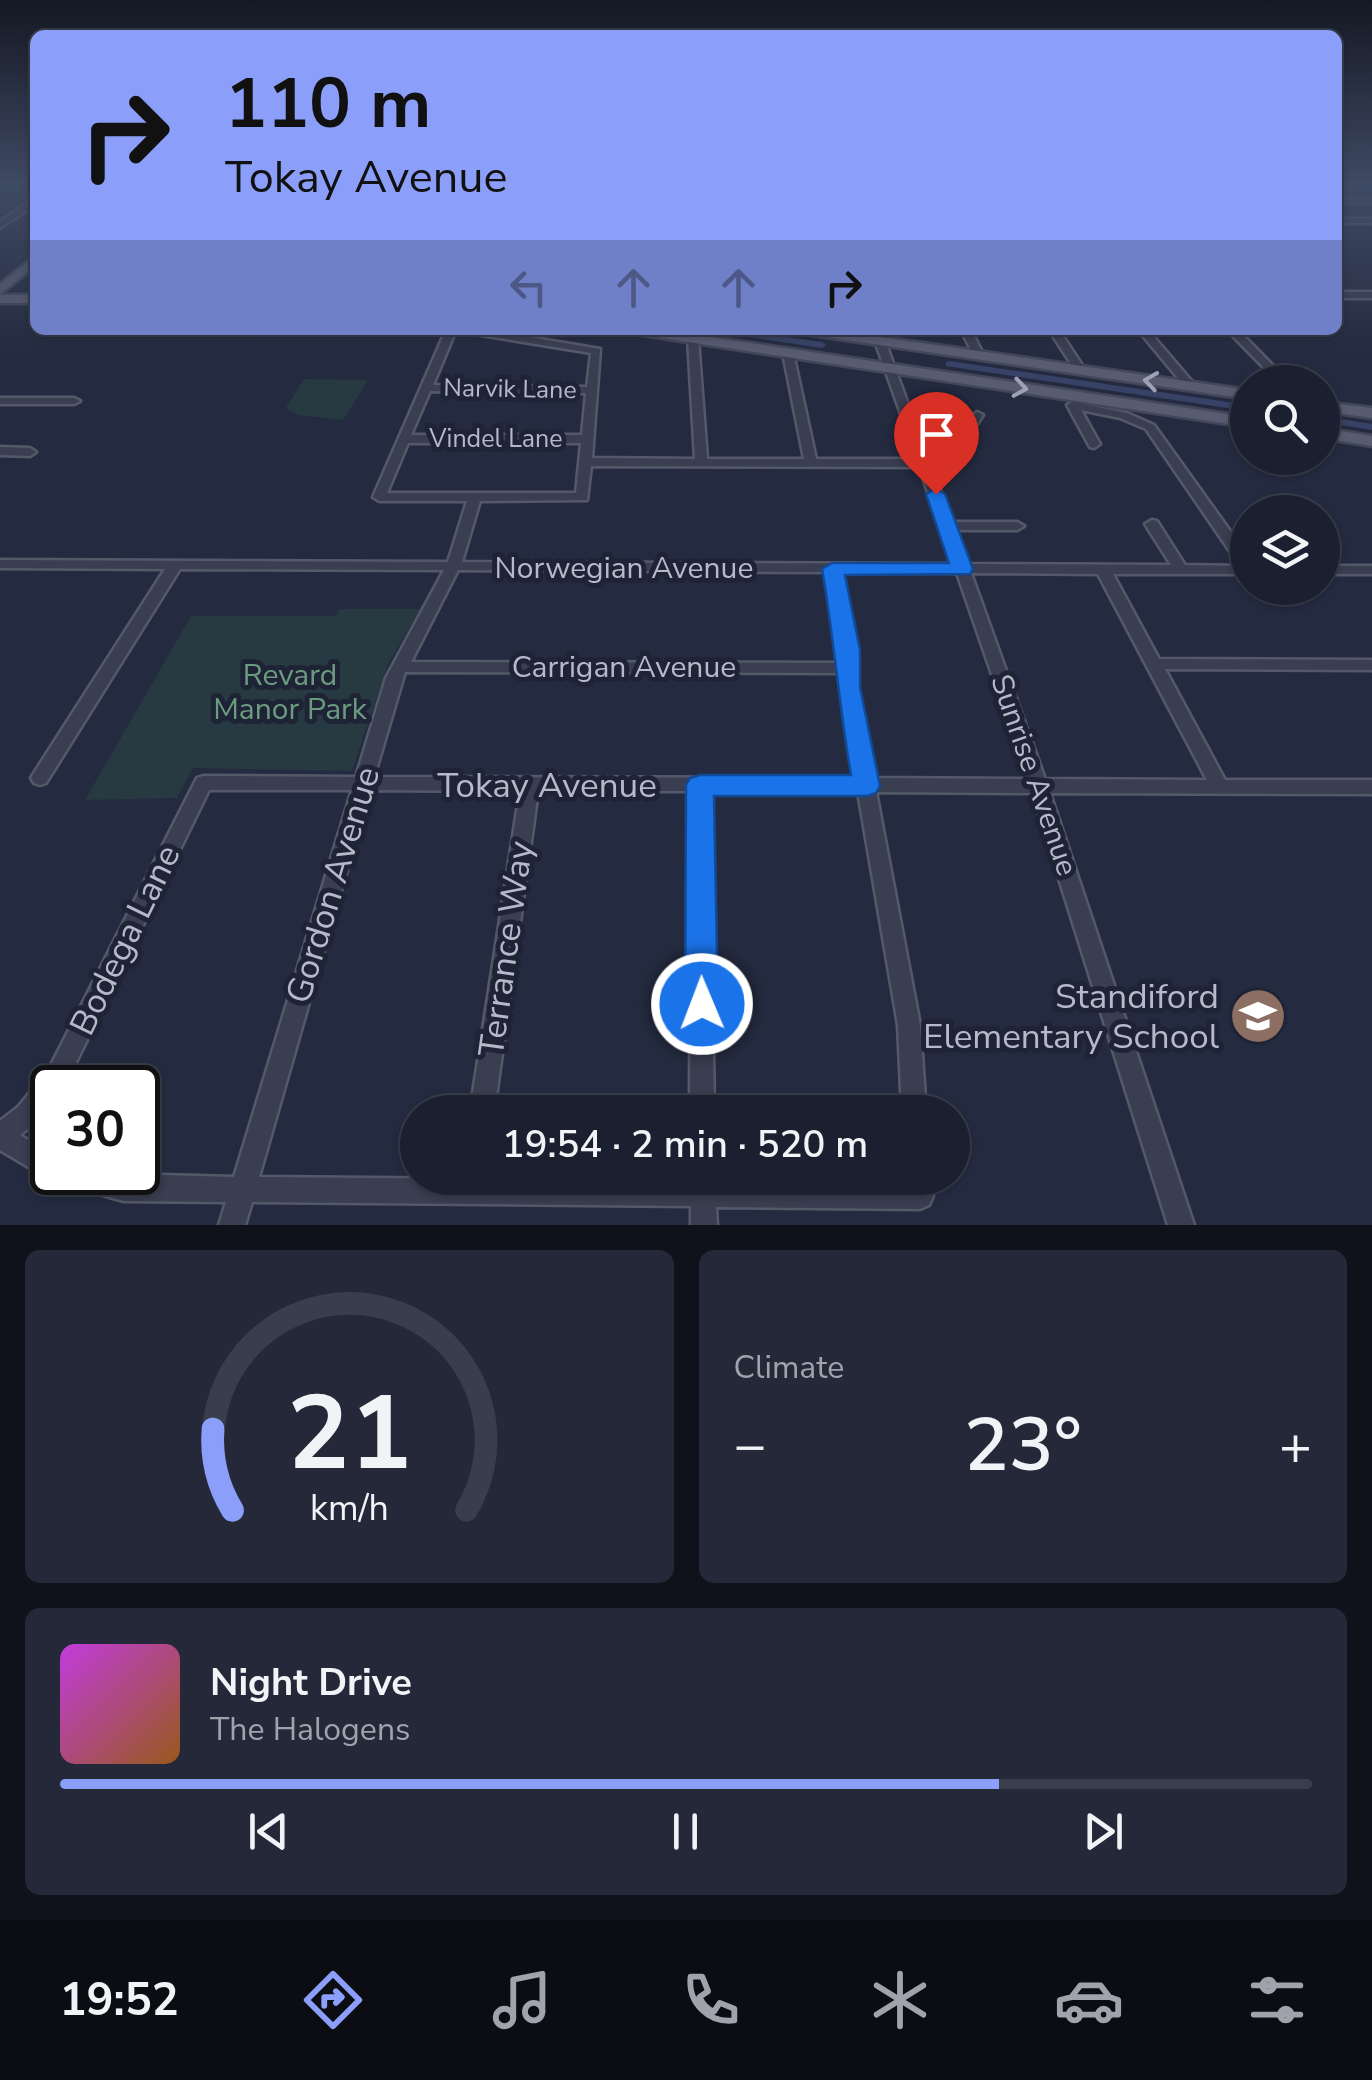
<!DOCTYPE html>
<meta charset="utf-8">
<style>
body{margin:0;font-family:"Nunito Sans",sans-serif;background:#242838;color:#f1f3f6;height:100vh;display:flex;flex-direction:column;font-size:38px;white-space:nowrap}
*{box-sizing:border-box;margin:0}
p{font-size:32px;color:#a0a3ab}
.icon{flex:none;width:55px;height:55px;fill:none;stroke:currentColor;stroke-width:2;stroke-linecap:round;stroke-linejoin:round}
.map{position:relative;height:1225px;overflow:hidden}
.panel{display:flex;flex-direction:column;gap:25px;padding:25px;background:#0f121a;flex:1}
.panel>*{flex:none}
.hud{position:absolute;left:30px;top:30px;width:1312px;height:305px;border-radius:15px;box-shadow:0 2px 8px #0004,0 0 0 2px #393e4c;background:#8b9ffa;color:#111;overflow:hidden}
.controls{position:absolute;left:1230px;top:365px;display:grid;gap:20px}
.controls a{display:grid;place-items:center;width:110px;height:110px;border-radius:50%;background:#1b2030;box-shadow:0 2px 8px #0004,0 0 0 2px #393e4c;font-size:50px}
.speed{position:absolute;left:30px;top:1065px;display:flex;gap:20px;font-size:50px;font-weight:700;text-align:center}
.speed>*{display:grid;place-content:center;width:130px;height:130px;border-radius:50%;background:#1b2030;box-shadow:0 2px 8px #0004,0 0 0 2px #393e4c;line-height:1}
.speed .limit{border:5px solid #111;border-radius:15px;background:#fff;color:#111}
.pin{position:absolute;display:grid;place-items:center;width:85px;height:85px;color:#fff;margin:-102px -42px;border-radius:50% 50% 50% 0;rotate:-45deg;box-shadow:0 0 10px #0007}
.pin .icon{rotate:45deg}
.me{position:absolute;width:110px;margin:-55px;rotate:359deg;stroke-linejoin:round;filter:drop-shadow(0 0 8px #0008)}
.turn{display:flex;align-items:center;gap:35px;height:210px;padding:0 30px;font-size:45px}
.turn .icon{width:130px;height:130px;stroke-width:2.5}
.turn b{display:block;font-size:70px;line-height:85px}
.lanes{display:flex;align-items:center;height:95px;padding:0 30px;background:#0003;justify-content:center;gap:50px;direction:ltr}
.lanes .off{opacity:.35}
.big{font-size:75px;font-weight:600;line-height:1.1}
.panel .tile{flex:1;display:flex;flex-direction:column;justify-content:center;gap:15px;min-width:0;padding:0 35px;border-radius:15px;background:#242838}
.panel .dial{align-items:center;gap:0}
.dial svg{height:260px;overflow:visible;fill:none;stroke:#393e4c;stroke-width:7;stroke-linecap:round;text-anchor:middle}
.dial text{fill:#f1f3f6;stroke:none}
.song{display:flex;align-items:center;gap:30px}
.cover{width:120px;height:120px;border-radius:15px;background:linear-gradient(135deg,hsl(290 70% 55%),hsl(30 70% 35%))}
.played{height:10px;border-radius:5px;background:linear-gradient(90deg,#8b9ffa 75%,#393e4c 75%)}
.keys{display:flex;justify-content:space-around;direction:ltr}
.heat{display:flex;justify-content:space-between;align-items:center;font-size:55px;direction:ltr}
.panel .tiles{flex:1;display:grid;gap:25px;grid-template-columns:1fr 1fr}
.tile:last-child{grid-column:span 2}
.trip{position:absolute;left:400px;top:1095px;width:570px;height:100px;border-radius:50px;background:#1b2030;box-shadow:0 2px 8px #0004,0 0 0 2px #393e4c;font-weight:600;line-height:100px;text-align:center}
.dock{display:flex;height:160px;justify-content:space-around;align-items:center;background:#0b0d13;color:#a0a3ab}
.dock .icon{width:70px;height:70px}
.dock .current{color:#8b9ffa}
.dock b{font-size:45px;color:#f1f3f6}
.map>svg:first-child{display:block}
</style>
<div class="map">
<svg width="1372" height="1225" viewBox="0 0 1372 1225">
<rect width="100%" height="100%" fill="#242b40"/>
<g fill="#273941">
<path d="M304 379H305L368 380 343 420 298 415 286 408Z"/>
<path d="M339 609H420L388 664 352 771 193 768 177 798 85 800 191 616H336Z"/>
</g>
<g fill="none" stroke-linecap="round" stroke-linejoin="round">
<g fill="#384267" fill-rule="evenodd">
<path d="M718 330H739L822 342 826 345 822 348 722 333Z"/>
<path d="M949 361 1248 405V411L946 366V362Z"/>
<path d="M1322 416 1372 424V430L1322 422Z"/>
</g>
<g stroke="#54596a" stroke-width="5">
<g id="minor">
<path d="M32 199H35V205L0 228V222Z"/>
<rect x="1338" y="199" width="34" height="4"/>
<rect x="1338" y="219" width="34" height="4"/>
<rect x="1338" y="292" width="34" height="6"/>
<path d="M446 330H456L433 385 587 387 591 353 469 333 464 330H487L600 349 592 458 695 459 688 339 693 336 698 339 707 459H804L783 353 788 350 793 353 816 459H917L871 330H881L913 418H970L977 412 983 415 978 423 974 424H916L952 522H1017L1024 526 1017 530H955L968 564 1171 565 1145 524 1152 520 1157 521 1185 565 1240 566 1146 429 1120 418 1081 410 1100 444 1094 448 1090 447 1067 405 1073 402 1127 413 1154 425 1248 556V574H1113L1159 659 1372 660V670L1165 669 1225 780H1372V794L1050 793 1194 1225H1168L1032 793 876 792 920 1025 926 1112H902L898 1025 858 792H709L714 1112H690L691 791H538L494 1112H470L520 791 370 790 259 1177 691 1181V1178H715L716 1181 906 1183V1178H930L933 1196 929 1205 920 1209 716 1207 717 1225H691V1206L252 1202 245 1225H219L226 1202 124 1201 52 1181 0 1150V1121L18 1107 49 1069 197 778 203 776 356 777 386 678 444 570 180 569 46 783 40 785 34 783 31 778 34 773 165 569 0 568V560L448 562 467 501H379L373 497ZM430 391 586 393 582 435H411ZM408 443H581L576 493H387ZM591 466 919 467 954 564 462 562 480 501 587 500ZM458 570 826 572 840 650V663L411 662ZM841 572 957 573 1028 779 873 778 856 687V650ZM971 573 1098 574 1207 780 1045 779ZM405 672 840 673V687L856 778 374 777ZM209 790H352L234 1177 52 1172V1155L20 1135C36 1122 52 1108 52 1088H63L65 1085Z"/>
<path d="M961 330H971L984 356 983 358H975Z"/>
<path d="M1049 330H1059L1086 371 1085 373H1077Z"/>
<path d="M1138 330H1148L1195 385V389H1187Z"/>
<path d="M1227 330H1238L1289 382H1278Z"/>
<path d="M0 398H74L80 401 74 404H0Z"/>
<path d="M0 447 30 448 36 452 30 456 0 455Z"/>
<rect x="1322" y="566" width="50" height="8"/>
</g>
</g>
<g stroke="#424759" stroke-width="5">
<g id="major">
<path d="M35 256V266L0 294V284Z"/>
<rect x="0" y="295" width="35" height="8"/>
<path d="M629 330H663L1248 417V427L636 334Z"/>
<path d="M798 330H832L1248 390V399L805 334Z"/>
<path d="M1322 402 1372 408V418L1322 411Z"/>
<path d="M1322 428 1372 436V446L1322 438Z"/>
</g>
</g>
<use href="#minor" fill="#393e50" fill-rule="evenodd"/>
<use href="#major" fill="#575c70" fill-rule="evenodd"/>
</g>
<defs><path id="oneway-chevron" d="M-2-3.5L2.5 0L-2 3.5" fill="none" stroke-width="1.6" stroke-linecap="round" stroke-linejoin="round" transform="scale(2.5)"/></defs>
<g stroke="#9ea2b4">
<use href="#oneway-chevron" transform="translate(1151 381) rotate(-172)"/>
<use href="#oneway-chevron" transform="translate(1020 388) rotate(9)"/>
</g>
<linearGradient id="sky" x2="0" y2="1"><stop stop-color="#141823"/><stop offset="0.52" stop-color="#3f4a64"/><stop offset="1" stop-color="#3f4a64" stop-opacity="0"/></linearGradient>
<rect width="1372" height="355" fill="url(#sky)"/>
<path fill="#1a73e8" stroke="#114b97" stroke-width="2.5" d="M936 489 945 494 973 569 970 574 845 575 860 650V687L880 786 876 793 867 796H714L718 1004 713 1014 702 1019 690 1014 685 1004 686 785 690 778 700 775H851C839 706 834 638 822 569L832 563H949L926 494Z"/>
<defs>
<g id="school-disc" transform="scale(2.875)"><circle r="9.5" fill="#8d6e63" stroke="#1e2335"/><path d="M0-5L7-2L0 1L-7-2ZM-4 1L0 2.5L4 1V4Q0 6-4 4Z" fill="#fff"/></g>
</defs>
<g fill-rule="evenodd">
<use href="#school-disc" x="1258" y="1016"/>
</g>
<g text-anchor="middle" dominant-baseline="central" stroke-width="10" stroke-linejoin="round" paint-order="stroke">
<g font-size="25" fill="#b5b9ca" stroke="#1e2335">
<text transform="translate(510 389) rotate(1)">Narvik Lane</text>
<text x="496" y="439">Vindel Lane</text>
</g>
<g font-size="30" fill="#b5b9ca" stroke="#1e2335">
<text x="624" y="568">Norwegian Avenue</text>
<text x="624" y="667">Carrigan Avenue</text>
<text transform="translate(1034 775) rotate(71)">Sunrise Avenue</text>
</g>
<g font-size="30" fill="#6c9c80" stroke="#1e2335">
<text x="290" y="675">Revard<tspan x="290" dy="34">Manor Park</tspan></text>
</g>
<g font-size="35" fill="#b5b9ca" stroke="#1e2335">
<text x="547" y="785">Tokay Avenue</text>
<text transform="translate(333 885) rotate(-73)">Gordon Avenue</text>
<text transform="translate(125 940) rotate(-64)">Bodega Lane</text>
<text transform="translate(506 949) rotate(-82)">Terrance Way</text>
</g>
<g font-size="35" fill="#b5b9ca" stroke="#1e2335" text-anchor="end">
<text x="1219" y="996">Standiford<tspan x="1219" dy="40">Elementary School</tspan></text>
</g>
</g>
</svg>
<div class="controls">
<a><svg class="icon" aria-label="search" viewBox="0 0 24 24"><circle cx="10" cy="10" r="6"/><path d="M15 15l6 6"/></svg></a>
<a><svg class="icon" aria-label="layers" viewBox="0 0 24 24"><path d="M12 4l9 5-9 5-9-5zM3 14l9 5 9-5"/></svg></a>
</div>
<div class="speed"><div class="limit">30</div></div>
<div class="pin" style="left:936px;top:494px;background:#d93025"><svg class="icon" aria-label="arrive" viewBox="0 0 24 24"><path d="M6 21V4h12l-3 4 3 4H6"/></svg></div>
<svg class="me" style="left:702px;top:1004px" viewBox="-20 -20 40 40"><circle r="17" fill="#1a73e8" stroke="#fff" stroke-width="3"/><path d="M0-11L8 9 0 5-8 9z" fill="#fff"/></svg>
<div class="trip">19:54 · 2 min · 520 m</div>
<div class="hud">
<div class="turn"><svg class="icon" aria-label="right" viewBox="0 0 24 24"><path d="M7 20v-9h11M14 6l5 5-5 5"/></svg><div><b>110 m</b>Tokay Avenue</div></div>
<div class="lanes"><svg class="icon off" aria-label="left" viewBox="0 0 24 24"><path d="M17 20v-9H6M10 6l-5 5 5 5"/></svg><svg class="icon off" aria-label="ahead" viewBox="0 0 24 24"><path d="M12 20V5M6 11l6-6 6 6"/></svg><svg class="icon off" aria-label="ahead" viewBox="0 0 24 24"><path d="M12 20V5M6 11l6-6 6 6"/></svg><svg class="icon" aria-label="right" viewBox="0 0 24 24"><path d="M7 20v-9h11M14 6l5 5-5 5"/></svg></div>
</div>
</div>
<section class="panel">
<div class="tiles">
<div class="tile dial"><svg viewBox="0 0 100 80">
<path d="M14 69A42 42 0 1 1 86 69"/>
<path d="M14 69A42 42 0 0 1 8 44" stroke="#8b9ffa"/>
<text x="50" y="56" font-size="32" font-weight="700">21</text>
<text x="50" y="72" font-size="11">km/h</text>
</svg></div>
<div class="tile"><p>Climate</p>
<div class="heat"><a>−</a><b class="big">23°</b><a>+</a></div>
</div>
<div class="tile">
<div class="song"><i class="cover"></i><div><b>Night Drive</b><p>The Halogens</p></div></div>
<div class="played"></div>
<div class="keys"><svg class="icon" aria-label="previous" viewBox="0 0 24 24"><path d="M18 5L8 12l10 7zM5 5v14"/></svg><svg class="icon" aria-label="pause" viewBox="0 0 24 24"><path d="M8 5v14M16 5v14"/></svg><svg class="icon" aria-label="next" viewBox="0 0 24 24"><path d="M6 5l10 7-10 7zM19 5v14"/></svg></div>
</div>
</div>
</section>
<nav class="dock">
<b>19:52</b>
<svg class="icon current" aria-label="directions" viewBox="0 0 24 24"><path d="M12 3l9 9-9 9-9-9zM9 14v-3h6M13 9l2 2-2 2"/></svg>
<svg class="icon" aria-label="music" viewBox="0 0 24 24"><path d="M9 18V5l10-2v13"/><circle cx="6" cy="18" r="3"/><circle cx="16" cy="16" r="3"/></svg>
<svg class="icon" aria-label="phone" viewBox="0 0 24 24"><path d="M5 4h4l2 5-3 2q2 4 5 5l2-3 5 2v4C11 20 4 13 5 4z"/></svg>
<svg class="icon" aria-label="climate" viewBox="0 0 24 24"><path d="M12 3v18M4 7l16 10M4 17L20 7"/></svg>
<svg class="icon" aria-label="car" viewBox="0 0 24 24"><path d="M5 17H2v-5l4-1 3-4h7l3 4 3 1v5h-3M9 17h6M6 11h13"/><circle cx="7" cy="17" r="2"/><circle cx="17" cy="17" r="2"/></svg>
<svg class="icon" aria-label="filters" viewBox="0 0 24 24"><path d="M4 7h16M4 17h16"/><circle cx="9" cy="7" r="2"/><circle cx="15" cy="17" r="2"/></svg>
</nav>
